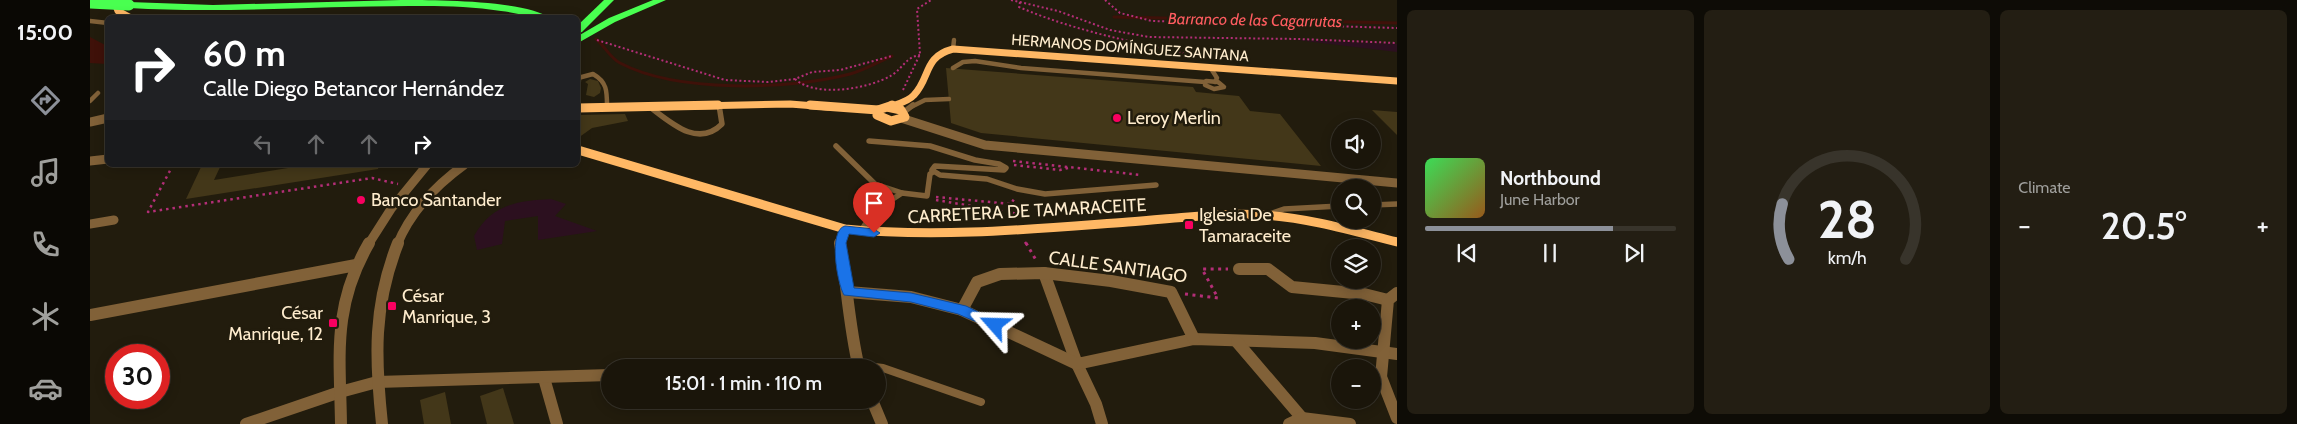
<!DOCTYPE html>
<meta charset="utf-8">
<style>
body{margin:0;font-family:Cabin,sans-serif;background:#231e13;color:#f1f3f6;height:100vh;display:flex;flex-direction:column;font-size:19px;white-space:nowrap}
*{box-sizing:border-box;margin:0}
p{font-size:16px;color:#9f9f9c}
.icon{flex:none;width:28px;height:28px;fill:none;stroke:currentColor;stroke-width:2;stroke-linecap:round;stroke-linejoin:round}
.map{position:relative;flex:1;overflow:hidden}
.sheet{display:flex;flex-direction:column;gap:10px;padding:10px;background:#0e0c06;width:900px}
.sheet>*{flex:none}
.guide{position:absolute;left:15px;top:15px;width:475px;height:152px;border-radius:8px;box-shadow:0 2px 12px #0003,0 0 0 1px #38342b;background:#202124;color:#fff;overflow:hidden}
.tools{position:absolute;left:1241px;top:119px;display:grid;gap:10px}
.tools a{display:grid;place-items:center;width:50px;height:50px;border-radius:50%;background:#1a150a;box-shadow:0 2px 12px #0003,0 0 0 1px #38342b;font-size:25px}
.speed{position:absolute;left:15px;top:344px;display:flex;gap:10px;font-size:25px;font-weight:700;text-align:center}
.speed>*{display:grid;place-content:center;width:65px;height:65px;border-radius:50%;background:#1a150a;box-shadow:0 2px 12px #0003,0 0 0 1px #38342b;line-height:1}
.speed .limit{border:8px solid #d22;background:#fff;color:#111}
.pin{position:absolute;display:grid;place-items:center;width:42px;height:42px;color:#fff;margin:-51px -21px;border-radius:50% 50% 50% 0;rotate:-45deg;box-shadow:0 0 5px #0007}
.pin .icon{rotate:45deg}
.me{position:absolute;width:55px;margin:-28px;rotate:295deg;stroke-linejoin:round;filter:drop-shadow(0 0 4px #0008)}
.turn{display:flex;align-items:center;gap:18px;height:105px;padding:0 15px;font-size:22px}
.turn .icon{width:65px;height:65px;stroke-width:2.5}
.turn b{display:block;font-size:35px;line-height:42px}
.lanes{display:flex;align-items:center;height:48px;padding:0 15px;background:#0003;justify-content:center;gap:25px;direction:ltr}
.lanes .off{opacity:.35}
.big{font-size:38px;font-weight:600;line-height:1.1}
.sheet .tile{flex:1;display:flex;flex-direction:column;justify-content:center;gap:8px;min-width:0;padding:0 18px;border-radius:8px;background:#231e13}
.sheet .dial{align-items:center;gap:0}
.dial svg{height:130px;overflow:visible;fill:none;stroke:#38342b;stroke-width:7;stroke-linecap:round;text-anchor:middle}
.dial text{fill:#f1f3f6;stroke:none}
.song{display:flex;align-items:center;gap:15px}
.cover{width:60px;height:60px;border-radius:8px;background:linear-gradient(135deg,hsl(130 70% 55%),hsl(30 70% 35%))}
.played{height:5px;border-radius:2px;background:linear-gradient(90deg,#8c9099 75%,#38342b 75%)}
.keys{display:flex;justify-content:space-around;direction:ltr}
.heat{display:flex;justify-content:space-between;align-items:center;font-size:28px;direction:ltr}
.sheet .tiles{flex:1;display:grid;gap:10px;grid-template-columns:repeat(3,1fr)}
.trip{position:absolute;left:511px;top:359px;width:285px;height:50px;border-radius:25px;background:#1a150a;box-shadow:0 2px 12px #0003,0 0 0 1px #38342b;font-weight:600;line-height:50px;text-align:center}
main{display:flex;flex:1;min-height:0}
.tabs{display:flex;flex-direction:column;width:90px;justify-content:space-around;align-items:center;background:#0a0804;color:#9f9f9c}
.tabs .icon{width:35px;height:35px}
.tabs .current{color:#8c9099}
.tabs b{font-size:22px;color:#f1f3f6}
.map>svg:first-child{display:block}
</style>
<main>
<nav class="tabs">
<b>15:00</b>
<svg class="icon current" aria-label="directions" viewBox="0 0 24 24"><path d="M12 3l9 9-9 9-9-9zM9 14v-3h6M13 9l2 2-2 2"/></svg>
<svg class="icon" aria-label="music" viewBox="0 0 24 24"><path d="M9 18V5l10-2v13"/><circle cx="6" cy="18" r="3"/><circle cx="16" cy="16" r="3"/></svg>
<svg class="icon" aria-label="phone" viewBox="0 0 24 24"><path d="M5 4h4l2 5-3 2q2 4 5 5l2-3 5 2v4C11 20 4 13 5 4z"/></svg>
<svg class="icon" aria-label="climate" viewBox="0 0 24 24"><path d="M12 3v18M4 7l16 10M4 17L20 7"/></svg>
<svg class="icon" aria-label="car" viewBox="0 0 24 24"><path d="M5 17H2v-5l4-1 3-4h7l3 4 3 1v5h-3M9 17h6M6 11h13"/><circle cx="7" cy="17" r="2"/><circle cx="17" cy="17" r="2"/></svg>
</nav>
<div class="map">
<svg width="1307" height="424" viewBox="0 0 1307 424">
<rect width="100%" height="100%" fill="#221c0d"/>
<g fill="#2c101f">
<path d="M1206 40 1307 44V52Z"/>
<path d="M461 199 476 204 465 216 507 231 448 240V216L415 221 412 244 387 250 384 236C402 204 427 201 461 199Z"/>
</g>
<path fill="#3f1109" d="M0 37 17 46V64L0 63Z"/>
<g fill="none" stroke-linecap="round" stroke-linejoin="round">
<g stroke="#3f1109" stroke-width="3">
<path d="M1024 17 1307 23"/>
<path d="M506 39C515 46 520 58 530 63 587 93 699 90 760 74 775 70 788 62 802 56"/>
</g>
</g>
<g fill="#433719">
<path d="M856 68 1103 87 1106 92 1149 96 1160 111 1190 114 1231 166 891 133 861 123Z"/>
<path d="M500 79 508 81 511 88 510 93 504 97 496 95 498 84 495 82Z"/>
<path d="M1282 110 1307 112V135Z"/>
<path d="M535 114 538 121 502 128 488 138V115Z"/>
<path d="M112 165H131L124 180 198 168V166L206 165H289L288 169 96 199Z"/>
<path d="M413 388 424 424H397L390 396Z"/>
<path d="M355 392 361 424H334L330 400Z"/>
</g>
<g fill="none" stroke-linecap="round" stroke-linejoin="round">
<g stroke="#b32e77" stroke-width="2" stroke-dasharray="2 2.5" stroke-linecap="butt">
<path d="M921 0 968 11 1020 30 1059 37 1209 39 1307 43"/>
<path d="M1015 0 1030 13 1062 21 1307 28"/>
<path d="M930 2 929 7C982 30 1039 41 1096 54"/>
<path d="M507 40 635 80 678 82 705 79 722 72 750 70 802 56"/>
<path d="M705 79C726 98 779 89 802 75 813 68 816 57 830 55"/>
<path d="M813 90 830 54 827 9 841 0"/>
</g>
<g stroke="#b32e77" stroke-width="2.5" stroke-dasharray="2.5 4" stroke-linecap="butt">
<path d="M923 161 1051 175"/>
<path d="M83 165 58 212 282 178 308 184"/>
<path d="M924 165 970 170 978 168"/>
<path d="M846 197 921 204 924 199"/>
<path d="M846 200 941 216"/>
<path d="M992 200 999 208 996 213"/>
<path d="M935 242 937 245"/>
</g>
<g stroke="#b32e77" stroke-width="3" stroke-dasharray="3 4.5" stroke-linecap="butt">
<path d="M936 243 946 260"/>
<path d="M1095 294 1128 298 1112 269H1138"/>
</g>
<g stroke="#816138" stroke-width="4.5">
<path d="M0 21 18 23"/>
<path d="M863 49 864 40"/>
<path d="M1120 67 1127 78 1125 82"/>
<path d="M863 68 873 62 885 61 931 68 1115 82"/>
<path d="M488 78 503 74C517 82 517 91 517 106"/>
<path d="M1116 81 1128 82 1134 87 1124 89 1115 85Z"/>
<path d="M488 98 489 78"/>
<path d="M0 101 8 93"/>
<path d="M821 107 835 100 859 99"/>
</g>
<g stroke="#816138" stroke-width="5.5">
<path d="M560 107C581 123 608 148 632 124L629 105"/>
<path d="M814 112 823 105"/>
<path d="M779 141 840 146 885 160 909 164 916 168 914 170 845 166 842 170 850 175 897 179 927 189 955 194 1066 185"/>
<path d="M746 146 785 184 812 193 783 212 771 231"/>
<path d="M812 193 837 196 840 174 843 172"/>
<path d="M1282 205 1307 204"/>
<path d="M1180 214 1194 209 1250 206"/>
</g>
<path stroke="#816138" stroke-width="8" d="M768 365 793 368 891 402"/>
<g stroke="#816138" stroke-width="9">
<path d="M0 122 18 118"/>
<path d="M0 161 18 159"/>
<path d="M0 224 24 220"/>
<path d="M750 245 755 229"/>
</g>
<g stroke="#816138" stroke-width="12">
<path d="M750 243C757 285 759 327 769 368"/>
<path d="M1149 269H1178L1202 287 1274 294 1298 300"/>
<path d="M954 273 987 364 1006 404 1012 424"/>
<path d="M758 292 821 297 872 310 987 364 1104 339 1225 343 1307 354"/>
<path d="M1307 293 1298 300 1291 377 1307 418"/>
<path d="M872 310 887 282 910 274 954 273 1021 281 1081 292 1104 339"/>
<path d="M0 315 266 265"/>
<path d="M1147 342 1212 418"/>
<path d="M699 368 768 365"/>
<path d="M454 378 467 424"/>
<path d="M782 400 792 424"/>
<path d="M156 424 250 392 287 382 520 375"/>
<path d="M1199 424 1212 418 1260 424"/>
</g>
<g stroke="#816138" stroke-width="9">
<path d="M814 119 895 145 1307 183"/>
<path d="M278 245 301 209 337 165"/>
<path d="M307 245C321 211 345 186 374 165"/>
</g>
<g stroke="#816138" stroke-width="12">
<path d="M251 424C250 355 242 307 279 243"/>
<path d="M292 424C285 358 283 306 308 243"/>
</g>
<g stroke="#ffb865" stroke-width="7">
<path d="M24 0 28 11 41 18"/>
<path d="M562 107 700 104 738 107"/>
<path d="M799 107C807 104 818 102 824 95 841 77 833 57 863 49L1307 81"/>
</g>
<g stroke="#ffb865" stroke-width="9">
<path d="M720 105 788 110"/>
<path d="M797 107 811 110 815 117 801 121 787 115 788 110Z"/>
<path d="M798 107 802 105"/>
<path d="M488 108 628 105"/>
<path d="M488 150 755 229C850 238 943 229 1038 222 1083 219 1129 212 1174 215 1219 218 1263 231 1307 242"/>
</g>
<g fill="#49ff50" fill-rule="evenodd">
<path d="M311 0C343 0 435 0 460 18 443 18 428 13 411 11 386 7 360 6 335 6 236 5 138 14 39 8L34 5 39 2 123 5Z"/>
<path d="M514 0H524L492 32 488 33V25Z"/>
<path d="M563 0H576L525 22 488 43V36L519 18Z"/>
</g>
<path stroke="#49ff50" stroke-width="11" d="M0 3 39 5"/>
</g>
<path fill="#1a73e8" stroke="#114b97" d="M755 226 784 229 790 233 784 237 759 234 756 243 764 288 821 293 876 306 910 322 912 325 910 329 905 330 868 314 821 302 754 295C747 283 738 230 755 226Z"/>
<g fill="#f90060" stroke="#221c0d" stroke-width="2">
<circle cx="1027" cy="118" r="5"/>
<circle cx="271" cy="200" r="5"/>
<rect x="1094" y="220" width="10" height="10" rx="2.5"/>
<rect x="297" y="301" width="10" height="10" rx="2.5"/>
<rect x="238" y="318" width="10" height="10" rx="2.5"/>
</g>
<g text-anchor="middle" dominant-baseline="central" stroke-width="5" stroke-linejoin="round" paint-order="stroke">
<g font-size="15" fill="#ffedce" stroke="#221c0d">
<text transform="translate(1040 48) rotate(4)">HERMANOS DOMÍNGUEZ SANTANA</text>
</g>
<g font-size="16" font-style="italic" fill="#ff5c60" stroke="#221c0d">
<text transform="translate(1165 20) rotate(1)">Barranco de las Cagarrutas</text>
</g>
<g font-size="18" fill="#ffedce" stroke="#221c0d" text-anchor="start">
<text x="1037" y="118">Leroy Merlin</text>
<text x="281" y="200">Banco Santander</text>
<text x="1109" y="215">Iglesia De<tspan x="1109" dy="21">Tamaraceite</tspan></text>
<text x="312" y="296">César<tspan x="312" dy="21">Manrique, 3</tspan></text>
<text x="233" y="313" text-anchor="end">César<tspan x="233" dy="21">Manrique, 12</tspan></text>
</g>
<g font-size="18" fill="#ffedce" stroke="#221c0d">
<text transform="translate(937 211) rotate(-3)">CARRETERA DE TAMARACEITE</text>
<text transform="translate(1028 267) rotate(8)">CALLE SANTIAGO</text>
</g>
</g>
</svg>
<div class="tools">
<a><svg class="icon" aria-label="sound" viewBox="0 0 24 24"><path d="M4 9h4l5-4v14l-5-4H4zM17 9q2 3 0 6"/></svg></a>
<a><svg class="icon" aria-label="search" viewBox="0 0 24 24"><circle cx="10" cy="10" r="6"/><path d="M15 15l6 6"/></svg></a>
<a><svg class="icon" aria-label="layers" viewBox="0 0 24 24"><path d="M12 4l9 5-9 5-9-5zM3 14l9 5 9-5"/></svg></a>
<a>+</a>
<a>−</a>
</div>
<div class="speed"><div class="limit">30</div></div>
<div class="pin" style="left:784px;top:233px;background:#d93025"><svg class="icon" aria-label="arrive" viewBox="0 0 24 24"><path d="M6 21V4h12l-3 4 3 4H6"/></svg></div>
<svg class="me" style="left:905px;top:325px" viewBox="-20 -20 40 40"><path d="M0-17L14 15 0 8-14 15z" fill="#1a73e8" stroke="#fff" stroke-width="4"/></svg>
<div class="trip">15:01 · 1 min · 110 m</div>
<div class="guide">
<div class="turn"><svg class="icon" aria-label="right" viewBox="0 0 24 24"><path d="M7 20v-9h11M14 6l5 5-5 5"/></svg><div><b>60 m</b>Calle Diego Betancor Hernández</div></div>
<div class="lanes"><svg class="icon off" aria-label="left" viewBox="0 0 24 24"><path d="M17 20v-9H6M10 6l-5 5 5 5"/></svg><svg class="icon off" aria-label="ahead" viewBox="0 0 24 24"><path d="M12 20V5M6 11l6-6 6 6"/></svg><svg class="icon off" aria-label="ahead" viewBox="0 0 24 24"><path d="M12 20V5M6 11l6-6 6 6"/></svg><svg class="icon" aria-label="right" viewBox="0 0 24 24"><path d="M7 20v-9h11M14 6l5 5-5 5"/></svg></div>
</div>
</div>
<section class="sheet">
<div class="tiles">
<div class="tile">
<div class="song"><i class="cover"></i><div><b>Northbound</b><p>June Harbor</p></div></div>
<div class="played"></div>
<div class="keys"><svg class="icon" aria-label="previous" viewBox="0 0 24 24"><path d="M18 5L8 12l10 7zM5 5v14"/></svg><svg class="icon" aria-label="pause" viewBox="0 0 24 24"><path d="M8 5v14M16 5v14"/></svg><svg class="icon" aria-label="next" viewBox="0 0 24 24"><path d="M6 5l10 7-10 7zM19 5v14"/></svg></div>
</div>
<div class="tile dial"><svg viewBox="0 0 100 80">
<path d="M14 69A42 42 0 1 1 86 69"/>
<path d="M14 69A42 42 0 0 1 10 35" stroke="#8c9099"/>
<text x="50" y="56" font-size="32" font-weight="700">28</text>
<text x="50" y="72" font-size="11">km/h</text>
</svg></div>
<div class="tile"><p>Climate</p>
<div class="heat"><a>−</a><b class="big">20.5°</b><a>+</a></div>
</div>
</div>
</section>
</main>
